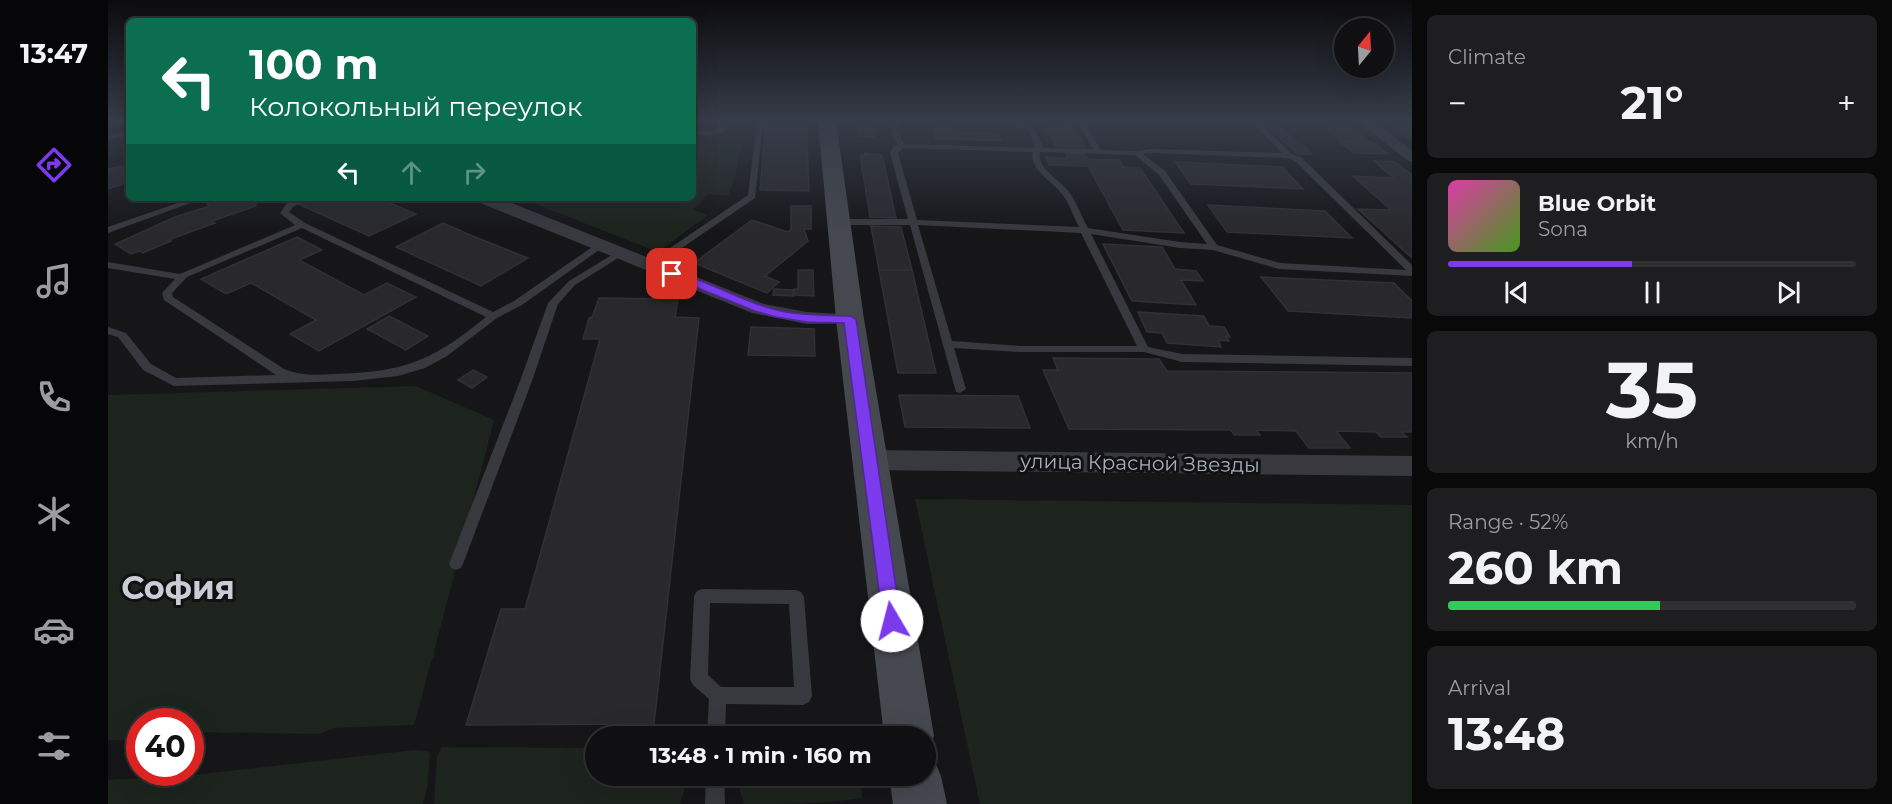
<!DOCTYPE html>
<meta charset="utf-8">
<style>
body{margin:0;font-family:Montserrat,sans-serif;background:#1e1e21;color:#f1f3f6;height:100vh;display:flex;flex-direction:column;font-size:22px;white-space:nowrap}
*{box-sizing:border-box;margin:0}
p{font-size:20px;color:#9c9da0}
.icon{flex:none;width:33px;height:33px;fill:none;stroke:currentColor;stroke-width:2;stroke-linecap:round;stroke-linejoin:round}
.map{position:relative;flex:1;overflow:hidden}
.details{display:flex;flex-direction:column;gap:15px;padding:15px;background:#09090a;width:480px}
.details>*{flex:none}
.banner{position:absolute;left:18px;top:18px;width:570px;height:183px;border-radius:9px;box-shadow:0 6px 24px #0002,0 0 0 2px #303033;background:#0b6e4f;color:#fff;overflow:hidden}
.needle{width:39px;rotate:18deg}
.fabs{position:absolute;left:1226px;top:18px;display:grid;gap:12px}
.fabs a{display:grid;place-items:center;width:60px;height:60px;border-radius:50%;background:#101013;box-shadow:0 6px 24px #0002,0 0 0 2px #303033;font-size:30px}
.speed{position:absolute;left:18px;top:708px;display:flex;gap:12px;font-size:30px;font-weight:700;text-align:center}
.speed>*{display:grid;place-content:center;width:78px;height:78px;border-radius:50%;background:#101013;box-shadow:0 6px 24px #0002,0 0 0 2px #303033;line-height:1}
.speed .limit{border:9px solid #d22;background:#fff;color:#111}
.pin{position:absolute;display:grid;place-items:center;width:51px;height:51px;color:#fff;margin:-26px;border-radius:12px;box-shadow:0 3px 9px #0006}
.me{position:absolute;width:66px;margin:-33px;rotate:352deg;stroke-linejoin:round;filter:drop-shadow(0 0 4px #0008)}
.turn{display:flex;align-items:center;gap:21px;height:126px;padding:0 24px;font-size:27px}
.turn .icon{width:78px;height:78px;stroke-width:2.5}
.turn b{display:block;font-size:42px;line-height:51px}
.lanes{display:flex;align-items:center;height:57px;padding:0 24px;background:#0003;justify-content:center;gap:30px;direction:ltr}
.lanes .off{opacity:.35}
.big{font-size:45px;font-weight:700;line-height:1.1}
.details .card{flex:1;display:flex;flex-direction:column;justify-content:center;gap:9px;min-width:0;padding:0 21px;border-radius:9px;background:#1e1e21}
.details .dial{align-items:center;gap:0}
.dial b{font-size:78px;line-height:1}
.song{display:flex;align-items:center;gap:18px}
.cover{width:72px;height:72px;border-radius:9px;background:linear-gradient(135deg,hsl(320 70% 55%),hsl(100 70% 35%))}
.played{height:6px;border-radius:3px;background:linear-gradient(90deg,#7c3aed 45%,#303033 45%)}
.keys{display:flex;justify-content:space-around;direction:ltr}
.heat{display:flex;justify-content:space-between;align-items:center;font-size:33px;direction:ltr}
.charge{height:9px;border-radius:4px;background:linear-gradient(90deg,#34c759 52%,#303033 0)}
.trip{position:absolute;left:477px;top:726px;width:351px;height:60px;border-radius:30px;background:#101013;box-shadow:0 6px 24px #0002,0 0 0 2px #303033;font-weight:700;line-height:60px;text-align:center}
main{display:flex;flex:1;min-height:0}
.menu{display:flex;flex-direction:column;width:108px;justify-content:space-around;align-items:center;background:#060608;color:#9c9da0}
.menu .icon{width:42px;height:42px}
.menu .on{color:#7c3aed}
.menu b{font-size:27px;color:#f1f3f6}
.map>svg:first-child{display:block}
</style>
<main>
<nav class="menu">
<b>13:47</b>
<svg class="icon on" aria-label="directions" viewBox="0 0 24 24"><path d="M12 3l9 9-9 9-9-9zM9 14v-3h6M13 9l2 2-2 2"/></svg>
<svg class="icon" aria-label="music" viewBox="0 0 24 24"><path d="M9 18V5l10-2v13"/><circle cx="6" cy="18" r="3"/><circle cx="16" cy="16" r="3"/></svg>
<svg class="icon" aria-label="phone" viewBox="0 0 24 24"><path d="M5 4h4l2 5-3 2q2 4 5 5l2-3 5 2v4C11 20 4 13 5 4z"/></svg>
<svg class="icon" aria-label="climate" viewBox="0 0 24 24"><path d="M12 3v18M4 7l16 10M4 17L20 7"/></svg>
<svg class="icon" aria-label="car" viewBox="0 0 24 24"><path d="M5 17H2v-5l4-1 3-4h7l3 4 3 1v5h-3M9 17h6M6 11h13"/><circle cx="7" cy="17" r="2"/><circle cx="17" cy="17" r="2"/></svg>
<svg class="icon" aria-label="filters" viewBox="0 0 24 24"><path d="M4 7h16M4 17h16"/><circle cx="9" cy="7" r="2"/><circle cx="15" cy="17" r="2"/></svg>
</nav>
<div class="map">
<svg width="1304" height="804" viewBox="0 0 1304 804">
<rect width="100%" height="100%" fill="#161619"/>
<g fill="#1c241d">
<path d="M585 143 634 144 628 173 620 196 600 194 585 210 600 215 550 252 420 201 427 198H585Z"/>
<path d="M308 386 386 420 326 652 327 656 323 662 306 725 226 728 212 734 83 732 82 722H32L31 740H0V395Z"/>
<path d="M807 499 1304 505V804H872Z"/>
<path d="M334 747 487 748 488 776H580L572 804H326L329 757Z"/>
<path d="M307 750 319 751 322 754 319 788 315 804H0V780L85 775Z"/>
<path d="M628 776H752L754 798C717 804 675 804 636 804Z"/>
</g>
<g fill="#29292d" stroke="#303035" stroke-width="1.5">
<path d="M0 121H21V123L4 128 0 127Z"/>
<path d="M658 121H698L701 191 652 190Z"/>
<path d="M823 121H845L849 133 890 134 893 140 828 139Z"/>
<path d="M935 121H962L977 147 948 146Z"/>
<path d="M1153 121H1165L1204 154H1190Z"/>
<path d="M1209 121H1235L1262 142 1233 141Z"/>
<path d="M1276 121 1304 122V138H1300Z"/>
<path d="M750 125H766L768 137 751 136Z"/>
<path d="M1231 141 1264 142 1280 154 1246 153Z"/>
<path d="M757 153 774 155 788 218 762 217 752 155H758Z"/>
<path d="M958 153 977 154 980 159 1011 160 1016 167 1032 168 1076 233 1015 230 980 166 941 165 938 157 960 158Z"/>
<path d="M1266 161 1287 162 1304 175V258L1250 209 1283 210 1245 176 1286 178Z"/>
<path d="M1067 162 1174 167 1195 189 1083 184Z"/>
<path d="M13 166 21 170V175L15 176 21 182 0 189V169Z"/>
<path d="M114 198H167H161L146 204 148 206 104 221 107 223 60 240 63 241 35 253 32 251 23 254 7 244 67 217 102 206 99 204Z"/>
<path d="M203 198H270L308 214 261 236 190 204Z"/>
<path d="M1100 205 1217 211 1244 238 1119 232Z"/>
<path d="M683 206H703V229H696L700 241 657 276 671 282 659 293 586 263 644 220 680 232 683 229Z"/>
<path d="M335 223 360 234 420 258 373 286 288 247Z"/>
<path d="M763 226 793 227 804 270H771Z"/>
<path d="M189 237 214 250 191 260 256 295 279 283 308 297 211 351 182 334 208 320 143 283 118 294 93 279Z"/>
<path d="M995 244 1054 247 1067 269 1088 271 1095 281 1073 280 1088 305 1024 301Z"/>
<path d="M690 270H705L706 296 686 295V289H690Z"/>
<path d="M771 270H804L828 373H790Z"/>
<path d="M1153 277 1286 283 1304 301V318L1180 311Z"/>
<path d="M666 289 685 290V296L665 295Z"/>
<path d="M491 298 570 299 567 317 591 318 546 724 358 725 393 609H417L492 339H475L481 318 484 317Z"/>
<path d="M1030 312 1096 316 1101 326 1116 327 1122 337 1118 336 1121 341 1110 340 1113 347 1059 343 1054 333 1039 332Z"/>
<path d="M281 316 320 336 298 350 259 329Z"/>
<path d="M643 327 706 329 707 356 640 355Z"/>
<path d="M945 358 1051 359 1059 371 1304 373V432H1293L1299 437H1273L1268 432 1228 431 1242 448H1201L1188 431 1148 430 1152 435H1126L1123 430 961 429 935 370H950Z"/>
<path d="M365 370 379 377 364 388 350 380Z"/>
<path d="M791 395 910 396 922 428 797 427Z"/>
</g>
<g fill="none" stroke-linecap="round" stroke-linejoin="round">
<g fill="#37393e" fill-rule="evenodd">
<path d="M621 121H627C615 136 603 138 585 133V129C600 133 609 132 621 121Z"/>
<path d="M649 121H655L647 198 546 267H540V263L640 195Z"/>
<path d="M783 121H789L793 138 796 144 926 148 927 145 920 130 895 121H904L925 128 935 145 934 148 985 149 969 121H975L993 150 1029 151 1044 149 1174 153 1143 121H1150L1184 154 1194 158 1304 265V276L1171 269 1105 250 1072 248 983 234 1040 347 1074 354 1304 358V366L1074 362 1036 352H912L846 348 858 389 852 393 848 392 802 225H731L727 222 731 219H800L782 153 785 147 790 145 785 138ZM795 148 925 152C920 169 944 181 953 193 961 202 965 216 971 227L809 220 790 153ZM932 152 1027 155 1051 175 1099 244 1072 242 980 228C974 217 969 204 962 193 954 181 928 169 932 152ZM1044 153 1180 158 1188 162 1298 270 1172 263 1109 245 1057 171 1035 154ZM810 225 973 233 1029 346H912L844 341Z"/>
<path d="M21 130V134L0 140V136Z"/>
<path d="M84 198H96L0 233V227Z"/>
<path d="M189 198H199L185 207 181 212 197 223 385 312 406 301 490 243 493 242 498 245 414 305 389 318 339 356 317 368 290 376 245 381 66 386 35 370 10 337 0 334V327L18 333 43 364 68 378 168 375 56 300 54 293 67 279 0 268V262L72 274 187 225 172 213 179 203ZM194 228 378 317C324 361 297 372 226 374 209 375 192 376 176 369L65 297 64 293 79 277Z"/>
<path d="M512 250 517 253 515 255 467 285 450 304 424 381 355 564 353 568 348 570 343 568 341 564 412 381 440 303 461 281Z"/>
<path d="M594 589 688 590 693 592 696 597 704 696 701 702 695 705 618 704 617 736H599L601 699 585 685 582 679 586 596 589 591ZM602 603 681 604 686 687H613L600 675Z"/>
<path d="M598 776H616L617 804H597Z"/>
</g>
<g fill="#37393e" fill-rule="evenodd">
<path d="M1249 121H1264L1304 150V162L1299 160Z"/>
<path d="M368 198H391L656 304 699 312 749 315 752 319 749 323 699 324 644 313 370 202Z"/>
<path d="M761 450 1304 456V476L761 470 752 467 748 460 752 453Z"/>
</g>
<g fill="#45484e" fill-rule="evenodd">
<path d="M710 121H728L756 319 826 736 818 754V736H776L728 319Z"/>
<path d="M818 755 825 758 833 776 839 804H785L781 776H818Z"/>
</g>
</g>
<linearGradient id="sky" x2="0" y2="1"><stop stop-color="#0c0c0e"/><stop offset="0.52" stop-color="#363c49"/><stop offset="1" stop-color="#363c49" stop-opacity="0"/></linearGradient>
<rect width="1304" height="233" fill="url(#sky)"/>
<path fill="#7c3aed" stroke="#51269a" stroke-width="1.5" d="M564 271C595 279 624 296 655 306 683 316 712 315 742 316L748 319 793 621 791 627 784 630 778 627 775 621 736 323 699 322 668 317 647 311 560 276 559 274Z"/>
<g text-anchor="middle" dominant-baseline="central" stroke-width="6" stroke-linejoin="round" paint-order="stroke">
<g font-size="20" fill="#a7aeb9" stroke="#111114">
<text transform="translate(1032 463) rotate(1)">улица Красной Звезды</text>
</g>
<g font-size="32" font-weight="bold" fill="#c9cdd5" stroke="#111114">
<text x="70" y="587">София</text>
</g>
</g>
</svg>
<div class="fabs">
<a><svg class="needle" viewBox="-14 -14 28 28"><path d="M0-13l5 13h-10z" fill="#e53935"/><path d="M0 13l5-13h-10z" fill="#9c9da0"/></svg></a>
</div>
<div class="speed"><div class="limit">40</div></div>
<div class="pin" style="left:564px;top:274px;background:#d93025"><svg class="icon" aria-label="arrive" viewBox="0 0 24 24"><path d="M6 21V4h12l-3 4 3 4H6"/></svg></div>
<svg class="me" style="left:784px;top:621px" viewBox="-20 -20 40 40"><circle r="19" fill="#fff"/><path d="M0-13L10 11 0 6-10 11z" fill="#7c3aed"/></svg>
<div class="trip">13:48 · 1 min · 160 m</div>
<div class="banner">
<div class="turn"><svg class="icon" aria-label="left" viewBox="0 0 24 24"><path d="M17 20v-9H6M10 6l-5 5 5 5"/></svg><div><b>100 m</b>Колокольный переулок</div></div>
<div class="lanes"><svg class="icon" aria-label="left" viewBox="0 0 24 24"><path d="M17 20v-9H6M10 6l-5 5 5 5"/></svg><svg class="icon off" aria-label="ahead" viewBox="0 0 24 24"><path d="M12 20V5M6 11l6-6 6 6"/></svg><svg class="icon off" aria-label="right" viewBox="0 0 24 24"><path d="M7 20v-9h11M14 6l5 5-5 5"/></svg></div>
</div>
</div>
<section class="details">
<div class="card"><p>Climate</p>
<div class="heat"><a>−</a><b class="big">21°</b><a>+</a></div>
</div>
<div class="card">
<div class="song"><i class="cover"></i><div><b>Blue Orbit</b><p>Sona</p></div></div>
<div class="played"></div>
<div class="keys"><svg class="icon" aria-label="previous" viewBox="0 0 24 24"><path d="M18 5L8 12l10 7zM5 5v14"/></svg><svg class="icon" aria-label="pause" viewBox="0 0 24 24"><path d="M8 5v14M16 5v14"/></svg><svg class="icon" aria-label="next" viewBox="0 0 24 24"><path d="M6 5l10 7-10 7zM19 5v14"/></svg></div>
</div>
<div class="card dial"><b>35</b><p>km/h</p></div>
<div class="card"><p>Range · 52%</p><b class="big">260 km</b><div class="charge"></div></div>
<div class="card"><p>Arrival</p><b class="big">13:48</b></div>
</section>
</main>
